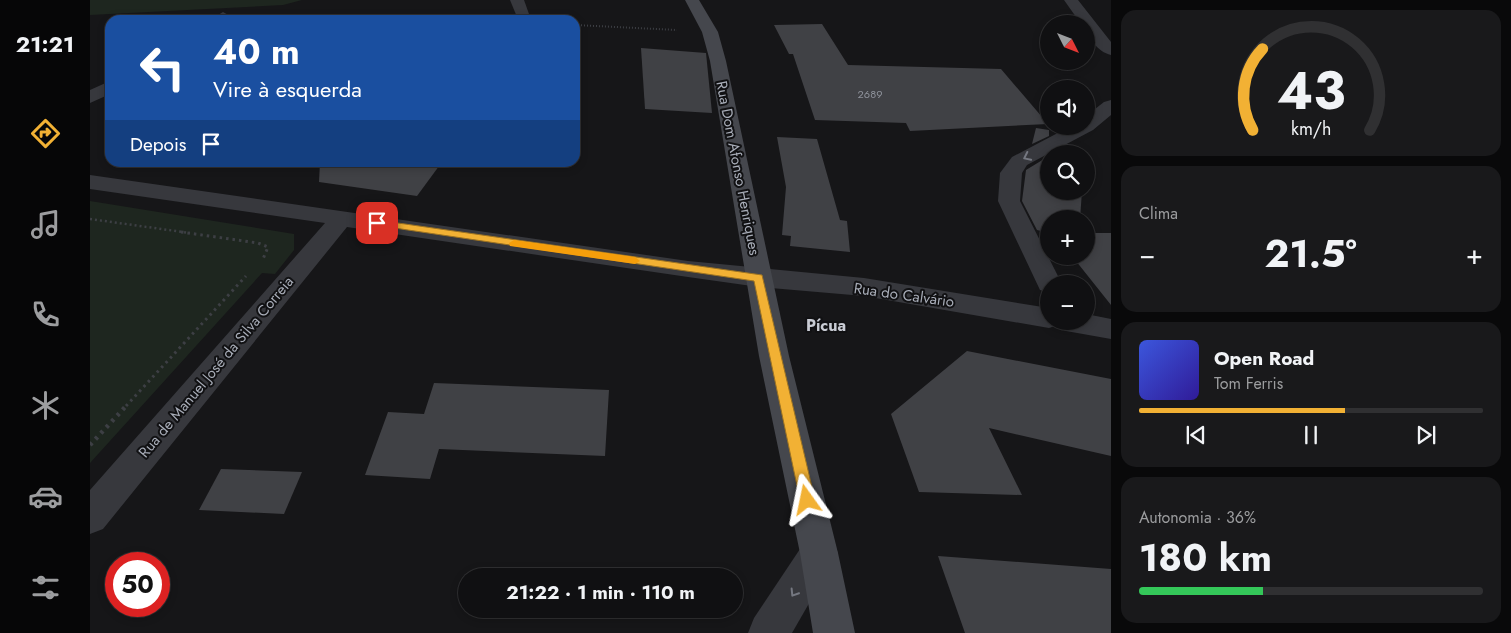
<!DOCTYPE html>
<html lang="pt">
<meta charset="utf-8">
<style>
body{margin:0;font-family:Jost,sans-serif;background:#19191b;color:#f1f3f6;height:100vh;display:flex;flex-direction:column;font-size:19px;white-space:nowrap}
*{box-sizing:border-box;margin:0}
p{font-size:16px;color:#9c9d9f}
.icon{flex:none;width:28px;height:28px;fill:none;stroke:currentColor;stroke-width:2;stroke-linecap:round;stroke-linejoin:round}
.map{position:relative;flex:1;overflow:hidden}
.sheet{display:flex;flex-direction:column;gap:10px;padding:10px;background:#09090a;width:400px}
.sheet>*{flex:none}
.banner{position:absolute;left:15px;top:15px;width:475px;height:152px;border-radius:15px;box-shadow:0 2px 8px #0003,0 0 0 1px #303032;background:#1a4fa0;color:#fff;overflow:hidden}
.needle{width:32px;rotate:132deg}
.fabs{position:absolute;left:950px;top:15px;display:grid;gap:10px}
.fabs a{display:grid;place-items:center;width:55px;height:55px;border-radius:50%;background:#101012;box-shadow:0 2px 8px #0003,0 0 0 1px #303032;font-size:25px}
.speed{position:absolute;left:15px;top:552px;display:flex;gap:10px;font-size:25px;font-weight:700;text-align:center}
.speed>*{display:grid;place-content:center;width:65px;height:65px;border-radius:50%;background:#101012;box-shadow:0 2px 8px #0003,0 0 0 1px #303032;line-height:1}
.speed .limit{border:8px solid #d22;background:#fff;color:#111}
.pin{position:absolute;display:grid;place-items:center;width:42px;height:42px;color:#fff;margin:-21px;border-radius:10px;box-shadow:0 2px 8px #0006}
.me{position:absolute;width:55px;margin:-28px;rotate:348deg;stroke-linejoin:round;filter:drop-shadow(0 0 4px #0008)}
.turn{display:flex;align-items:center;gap:18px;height:105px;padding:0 25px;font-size:22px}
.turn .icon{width:65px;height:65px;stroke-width:2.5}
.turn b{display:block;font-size:35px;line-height:42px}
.then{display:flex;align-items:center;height:48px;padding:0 25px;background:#0003;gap:10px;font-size:19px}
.big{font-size:38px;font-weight:700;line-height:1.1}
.sheet .card{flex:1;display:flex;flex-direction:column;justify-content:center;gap:8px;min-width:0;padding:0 18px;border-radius:15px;background:#19191b}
.sheet .dial{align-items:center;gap:0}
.dial svg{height:130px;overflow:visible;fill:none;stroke:#303032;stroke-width:7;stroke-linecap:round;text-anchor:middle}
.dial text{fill:#f1f3f6;stroke:none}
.song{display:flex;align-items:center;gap:15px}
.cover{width:60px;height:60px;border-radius:8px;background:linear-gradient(135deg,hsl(230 70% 55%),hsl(250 70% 35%))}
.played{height:5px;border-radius:2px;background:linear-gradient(90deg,#f2b134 60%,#303032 60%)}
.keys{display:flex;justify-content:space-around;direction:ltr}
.heat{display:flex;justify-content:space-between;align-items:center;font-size:28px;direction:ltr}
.charge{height:8px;border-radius:4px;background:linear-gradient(90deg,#34c759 36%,#303032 0)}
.trip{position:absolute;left:368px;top:568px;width:285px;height:50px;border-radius:25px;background:#101012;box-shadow:0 2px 8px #0003,0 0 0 1px #303032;font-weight:700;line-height:50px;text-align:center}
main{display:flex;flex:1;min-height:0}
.tabs{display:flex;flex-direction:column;width:90px;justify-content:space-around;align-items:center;background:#060607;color:#9c9d9f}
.tabs .icon{width:35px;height:35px}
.tabs .on{color:#f2b134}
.tabs b{font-size:22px;color:#f1f3f6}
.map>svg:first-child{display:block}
</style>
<main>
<nav class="tabs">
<b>21:21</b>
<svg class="icon on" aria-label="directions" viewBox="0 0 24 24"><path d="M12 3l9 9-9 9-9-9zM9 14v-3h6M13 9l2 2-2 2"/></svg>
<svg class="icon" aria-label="music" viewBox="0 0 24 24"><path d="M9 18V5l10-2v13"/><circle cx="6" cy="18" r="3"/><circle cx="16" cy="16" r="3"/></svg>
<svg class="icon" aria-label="phone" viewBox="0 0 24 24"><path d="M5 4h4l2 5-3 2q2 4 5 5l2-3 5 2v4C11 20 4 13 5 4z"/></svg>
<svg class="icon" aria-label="climate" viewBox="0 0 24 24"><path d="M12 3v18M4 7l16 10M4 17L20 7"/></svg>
<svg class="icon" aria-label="car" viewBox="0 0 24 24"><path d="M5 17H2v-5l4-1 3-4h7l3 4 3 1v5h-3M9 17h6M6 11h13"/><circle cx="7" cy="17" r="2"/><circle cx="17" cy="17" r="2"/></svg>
<svg class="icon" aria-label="filters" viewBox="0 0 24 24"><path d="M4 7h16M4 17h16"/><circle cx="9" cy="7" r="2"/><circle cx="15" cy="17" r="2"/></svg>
</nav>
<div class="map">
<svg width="1021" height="633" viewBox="0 0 1021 633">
<rect width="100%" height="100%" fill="#161618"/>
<g fill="#1e261f">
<path d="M0 0H212L193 5 0 15Z"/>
<path d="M0 201 204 234V250L185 274 172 273 0 463Z"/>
</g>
<g fill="#404145">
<path d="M732 24 758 65 911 69 958 124 820 131 816 123 725 120 703 54H699L684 25Z"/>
<path d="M551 48 616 53 622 113 555 109Z"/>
<path d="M946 128 959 130V136L942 144Z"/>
<path d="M687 137 727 139 750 220 757 221 760 252 700 246 701 236 692 235 696 187Z"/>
<path d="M959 156V191H992L990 219H959V233L947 230 932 201 936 170Z"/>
<path d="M230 162H352L327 196 229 182Z"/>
<path d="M996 233H1021V305L982 256H996Z"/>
<path d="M877 351 1021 379V456L899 428 932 495 829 492 801 414Z"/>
<path d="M344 383 519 390 515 456 349 449 340 479 275 475 298 412 334 414Z"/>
<path d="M131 469 212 472 194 514 109 510Z"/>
<path d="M848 556 1021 569V633H875Z"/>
</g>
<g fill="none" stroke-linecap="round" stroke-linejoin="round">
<path stroke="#3d3f44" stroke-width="2" stroke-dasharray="1 2" stroke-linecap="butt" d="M485 25 587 30"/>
<path stroke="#3d3f44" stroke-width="2.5" stroke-dasharray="2 3" stroke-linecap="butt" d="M0 219 100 233"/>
<g stroke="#3d3f44" stroke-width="3" stroke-dasharray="2.5 4" stroke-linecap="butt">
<path d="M91 232 168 243 178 247 173 259"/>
<path d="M36 406 156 276"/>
</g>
<path stroke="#3d3f44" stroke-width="4.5" stroke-dasharray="3 5" stroke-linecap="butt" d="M0 445 37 405"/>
<g fill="#37383d" fill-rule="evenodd">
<path d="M420 0H434L439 14 437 17H427Z"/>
<path d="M974 0H988L1021 42V55C1008 52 996 37 996 24H991Z"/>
<path d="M133 12 140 16 137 20H120Z"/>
<path d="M20 81V94L0 103V90Z"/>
<path d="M1021 100V115L1003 130 937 165 932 173 930 201 972 284H959V293L950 290 908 201 910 173 922 157 981 126H996V116L1014 102Z"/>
<path d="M0 175 598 261 774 278 959 308V321H996V314L1021 319V339L976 331 965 326 959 328 774 296 669 287 598 277 257 227 13 529 0 534V490L235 223 0 189Z"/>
<path d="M729 534 742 540 748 553 702 633H658L664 618 716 540Z"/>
</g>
<path fill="#45474d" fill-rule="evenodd" d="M595 0H609L628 32 636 61 699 356 748 553 765 633H723L710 553 669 356 620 61 612 32Z"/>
</g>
<defs><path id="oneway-chevron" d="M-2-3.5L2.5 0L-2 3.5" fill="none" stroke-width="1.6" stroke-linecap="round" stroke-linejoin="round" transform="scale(1.25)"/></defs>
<g stroke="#757881">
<use href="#oneway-chevron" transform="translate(937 157) rotate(154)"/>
<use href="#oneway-chevron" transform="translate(704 593) rotate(122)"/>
</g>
<path fill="#f2b134" stroke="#9d7322" d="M287 220 672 275 725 500 722 505 717 507 712 505 710 500 664 281 284 225 282 223Z"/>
<path fill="#f59e0b" d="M424 240 545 257 550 261 545 264 420 246 419 243Z"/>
<g text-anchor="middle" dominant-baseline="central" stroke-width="4" stroke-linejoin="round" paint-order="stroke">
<g font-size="11" fill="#8e929b">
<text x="780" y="94">2689</text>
</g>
<g font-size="15" fill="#a8adb8" stroke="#111113">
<text transform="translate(648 168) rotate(79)">Rua Dom Afonso Henriques</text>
<text transform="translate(814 295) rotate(8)">Rua do Calvário</text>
<text transform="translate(126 367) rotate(-50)">Rua de Manuel José da Silva Correia</text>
</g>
<g font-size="16" font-weight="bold" fill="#c9ccd4" stroke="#111113">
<text x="736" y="325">Pícua</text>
</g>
</g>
</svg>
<div class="fabs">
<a><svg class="needle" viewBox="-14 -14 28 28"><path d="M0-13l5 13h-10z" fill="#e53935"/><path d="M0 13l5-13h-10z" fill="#9c9d9f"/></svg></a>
<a><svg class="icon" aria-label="sound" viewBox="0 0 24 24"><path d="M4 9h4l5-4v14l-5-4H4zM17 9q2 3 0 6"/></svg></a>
<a><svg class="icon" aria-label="search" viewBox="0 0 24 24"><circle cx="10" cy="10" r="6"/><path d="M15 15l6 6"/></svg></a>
<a>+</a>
<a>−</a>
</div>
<div class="speed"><div class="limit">50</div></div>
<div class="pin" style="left:287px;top:223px;background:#d93025"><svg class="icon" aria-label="arrive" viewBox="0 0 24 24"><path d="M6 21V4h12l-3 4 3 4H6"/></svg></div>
<svg class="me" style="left:717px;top:500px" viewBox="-20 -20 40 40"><path d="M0-17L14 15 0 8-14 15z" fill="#f2b134" stroke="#fff" stroke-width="4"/></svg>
<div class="trip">21:22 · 1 min · 110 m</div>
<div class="banner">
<div class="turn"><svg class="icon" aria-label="left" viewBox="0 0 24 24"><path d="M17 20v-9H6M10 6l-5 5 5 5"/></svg><div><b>40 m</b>Vire à esquerda</div></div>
<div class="then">Depois<svg class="icon" aria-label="arrive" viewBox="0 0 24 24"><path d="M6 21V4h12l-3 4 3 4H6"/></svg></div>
</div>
</div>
<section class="sheet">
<div class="card dial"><svg viewBox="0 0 100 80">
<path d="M14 69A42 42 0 1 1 86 69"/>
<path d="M14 69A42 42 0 0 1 20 19" stroke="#f2b134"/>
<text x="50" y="56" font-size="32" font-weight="700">43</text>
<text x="50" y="72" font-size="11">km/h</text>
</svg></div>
<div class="card"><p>Clima</p>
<div class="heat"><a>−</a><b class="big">21.5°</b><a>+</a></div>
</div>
<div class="card">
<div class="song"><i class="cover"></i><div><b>Open Road</b><p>Tom Ferris</p></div></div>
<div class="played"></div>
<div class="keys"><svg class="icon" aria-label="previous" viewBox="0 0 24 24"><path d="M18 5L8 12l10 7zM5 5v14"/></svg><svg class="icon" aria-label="pause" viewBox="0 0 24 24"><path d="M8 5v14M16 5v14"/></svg><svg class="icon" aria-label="next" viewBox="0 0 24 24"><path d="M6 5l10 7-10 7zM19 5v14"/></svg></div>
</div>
<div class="card"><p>Autonomia · 36%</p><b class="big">180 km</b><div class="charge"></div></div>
</section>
</main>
